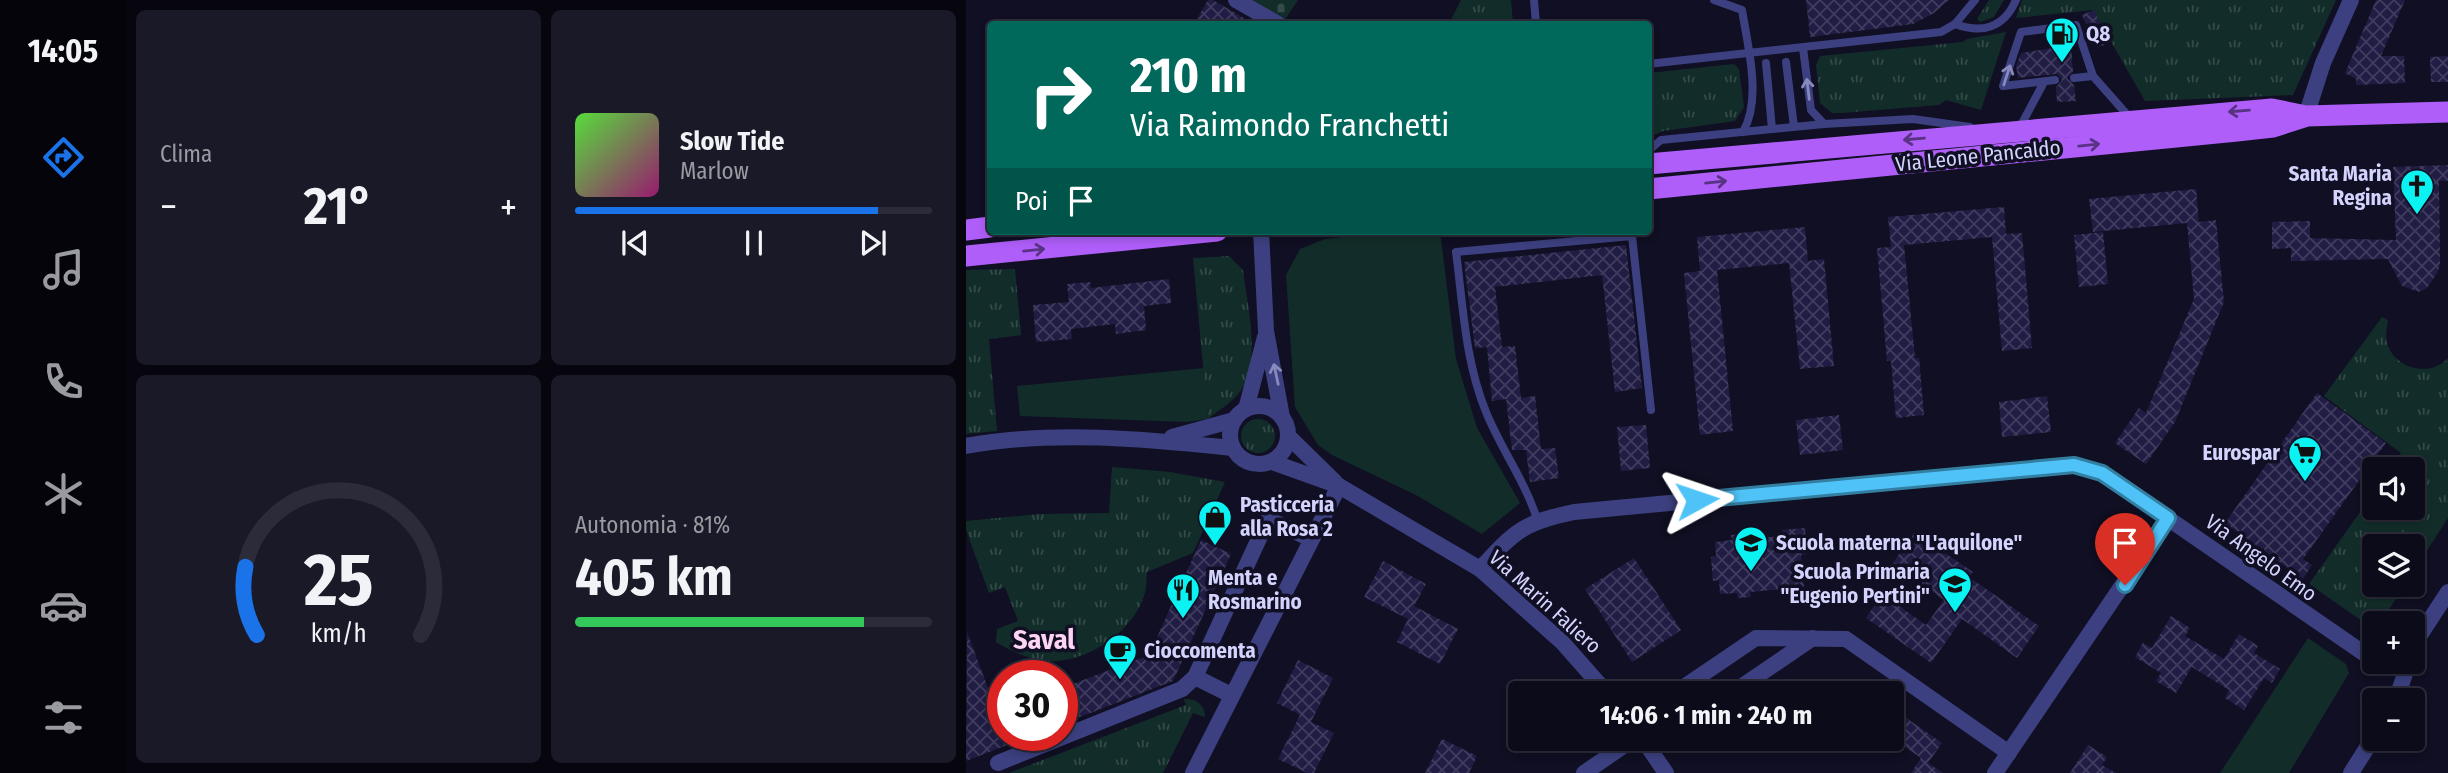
<!DOCTYPE html>
<html lang="it">
<meta charset="utf-8">
<style>
body{margin:0;font-family:"Fira Sans Condensed",sans-serif;background:#1a1927;color:#f1f3f6;height:100vh;display:flex;flex-direction:column;font-size:26px;white-space:nowrap}
*{box-sizing:border-box;margin:0}
p{font-size:23px;color:#9a9ba2}
.icon{flex:none;width:38px;height:38px;fill:none;stroke:currentColor;stroke-width:2;stroke-linecap:round;stroke-linejoin:round}
.map{position:relative;flex:1;overflow:hidden}
.panel{display:flex;flex-direction:column;gap:10px;padding:10px;background:#07060e;width:840px}
.panel>*{flex:none}
.top-card{position:absolute;left:21px;top:21px;width:665px;height:214px;border-radius:7px;box-shadow:0 4px 10px #0003,0 0 0 2px #2c2b39;background:#00695c;color:#fff;overflow:hidden}
.buttons{position:absolute;left:1396px;top:457px;display:grid;gap:14px}
.buttons a{display:grid;place-items:center;width:63px;height:63px;border-radius:7px;background:#0c0b1a;box-shadow:0 4px 10px #0003,0 0 0 2px #2c2b39;font-size:35px}
.speed{position:absolute;left:21px;top:660px;display:flex;gap:14px;font-size:35px;font-weight:700;text-align:center}
.speed>*{display:grid;place-content:center;width:91px;height:91px;border-radius:50%;background:#0c0b1a;box-shadow:0 4px 10px #0003,0 0 0 2px #2c2b39;line-height:1}
.speed .limit{border:10px solid #d22;background:#fff;color:#111}
.pin{position:absolute;display:grid;place-items:center;width:60px;height:60px;color:#fff;margin:-72px -30px;border-radius:50% 50% 50% 0;rotate:-45deg;box-shadow:0 0 7px #0007}
.pin .icon{rotate:45deg}
.me{position:absolute;width:77px;margin:-38px;rotate:85deg;stroke-linejoin:round;filter:drop-shadow(0 0 5px #0008)}
.turn{display:flex;align-items:center;gap:24px;height:147px;padding:0 28px;font-size:32px}
.turn .icon{width:91px;height:91px;stroke-width:2.5}
.turn b{display:block;font-size:49px;line-height:60px}
.then{display:flex;align-items:center;height:66px;padding:0 28px;background:#0003;gap:14px;font-size:26px}
.big{font-size:52px;font-weight:700;line-height:1.1}
.panel .card{flex:1;display:flex;flex-direction:column;justify-content:center;gap:10px;min-width:0;padding:0 24px;border-radius:10px;background:#1a1927}
.panel .dial{align-items:center;gap:0}
.dial svg{height:182px;overflow:visible;fill:none;stroke:#2c2b39;stroke-width:7;stroke-linecap:round;text-anchor:middle}
.dial text{fill:#f1f3f6;stroke:none}
.song{display:flex;align-items:center;gap:21px}
.cover{width:84px;height:84px;border-radius:10px;background:linear-gradient(135deg,hsl(110 70% 55%),hsl(320 70% 35%))}
.played{height:7px;border-radius:4px;background:linear-gradient(90deg,#1a73e8 85%,#2c2b39 85%)}
.keys{display:flex;justify-content:space-around;direction:ltr}
.heat{display:flex;justify-content:space-between;align-items:center;font-size:38px;direction:ltr}
.charge{height:10px;border-radius:5px;background:linear-gradient(90deg,#34c759 81%,#2c2b39 0)}
.panel .tiles{flex:1;display:grid;gap:10px;grid-template-columns:repeat(2,1fr)}
.trip{position:absolute;left:542px;top:681px;width:396px;height:70px;border-radius:7px;background:#0c0b1a;box-shadow:0 4px 10px #0003,0 0 0 2px #2c2b39;font-weight:700;line-height:70px;text-align:center}
main{display:flex;flex:1;min-height:0}
.menu{display:flex;flex-direction:column;width:126px;justify-content:space-around;align-items:center;background:#05040a;color:#9a9ba2}
.menu .icon{width:49px;height:49px}
.menu .current{color:#1a73e8}
.menu b{font-size:32px;color:#f1f3f6}
.map>svg:first-child{display:block}
</style>
<main>
<nav class="menu">
<b>14:05</b>
<svg class="icon current" aria-label="directions" viewBox="0 0 24 24"><path d="M12 3l9 9-9 9-9-9zM9 14v-3h6M13 9l2 2-2 2"/></svg>
<svg class="icon" aria-label="music" viewBox="0 0 24 24"><path d="M9 18V5l10-2v13"/><circle cx="6" cy="18" r="3"/><circle cx="16" cy="16" r="3"/></svg>
<svg class="icon" aria-label="phone" viewBox="0 0 24 24"><path d="M5 4h4l2 5-3 2q2 4 5 5l2-3 5 2v4C11 20 4 13 5 4z"/></svg>
<svg class="icon" aria-label="climate" viewBox="0 0 24 24"><path d="M12 3v18M4 7l16 10M4 17L20 7"/></svg>
<svg class="icon" aria-label="car" viewBox="0 0 24 24"><path d="M5 17H2v-5l4-1 3-4h7l3 4 3 1v5h-3M9 17h6M6 11h13"/><circle cx="7" cy="17" r="2"/><circle cx="17" cy="17" r="2"/></svg>
<svg class="icon" aria-label="filters" viewBox="0 0 24 24"><path d="M4 7h16M4 17h16"/><circle cx="9" cy="7" r="2"/><circle cx="15" cy="17" r="2"/></svg>
</nav>
<section class="panel">
<div class="tiles">
<div class="card"><p>Clima</p>
<div class="heat"><a>−</a><b class="big">21°</b><a>+</a></div>
</div>
<div class="card">
<div class="song"><i class="cover"></i><div><b>Slow Tide</b><p>Marlow</p></div></div>
<div class="played"></div>
<div class="keys"><svg class="icon" aria-label="previous" viewBox="0 0 24 24"><path d="M18 5L8 12l10 7zM5 5v14"/></svg><svg class="icon" aria-label="pause" viewBox="0 0 24 24"><path d="M8 5v14M16 5v14"/></svg><svg class="icon" aria-label="next" viewBox="0 0 24 24"><path d="M6 5l10 7-10 7zM19 5v14"/></svg></div>
</div>
<div class="card dial"><svg viewBox="0 0 100 80">
<path d="M14 69A42 42 0 1 1 86 69"/>
<path d="M14 69A42 42 0 0 1 9 39" stroke="#1a73e8"/>
<text x="50" y="56" font-size="32" font-weight="700">25</text>
<text x="50" y="72" font-size="11">km/h</text>
</svg></div>
<div class="card"><p>Autonomia · 81%</p><b class="big">405 km</b><div class="charge"></div></div>
</div>
</section>
<div class="map">
<svg width="1482" height="773" viewBox="0 0 1482 773">
<defs>
<pattern id="grass-tufts" width="24" height="20" patternUnits="userSpaceOnUse" patternTransform="scale(1.75)"><rect width="24" height="20" fill="#122d29"/><path d="M3 7l-1-3M5 7V3M7 7l1-3M15 17l-1-3M17 17v-4M19 17l1-3" fill="none" stroke="#344b49"/></pattern>
<pattern id="cemetery-stones" width="16" height="16" patternUnits="userSpaceOnUse" patternTransform="scale(1.75)"><rect width="16" height="16" fill="#122d29"/><path d="M2 7V4a2 2 0 0 1 4 0v3zM10 15v-3a2 2 0 0 1 4 0v3z" fill="#344b49"/></pattern>
<pattern id="building-cross-hatch" width="8" height="8" patternUnits="userSpaceOnUse" patternTransform="scale(1.75)"><rect width="8" height="8" fill="#201c43"/><path d="M0 0l8 8M0 8l8-8" fill="none" stroke="#403c5f"/></pattern>
</defs>
<rect width="100%" height="100%" fill="#100f23"/>
<g fill="url(#grass-tufts)">
<path d="M495 0H545L547 24H483Z"/>
<path d="M1023 0H1038L1028 17 1014 22 1011 19Z"/>
<path d="M1056 0H1370L1327 95 1179 101 1127 10 1050 18Z"/>
<path d="M1040 32 1015 110 980 100 973 105 876 113H866L854 103 850 65 854 56 997 42 1001 39Z"/>
<path d="M768 64 773 69 778 107 769 121 697 131 683 137V73Z"/>
<path d="M263 256 277 270C281 305 294 352 278 385 271 400 254 409 242 419L227 258Z"/>
<path d="M49 269 55 335 23 339 31 431 0 434V270Z"/>
<path d="M1416 317 1422 320C1421 327 1419 336 1421 343 1428 369 1465 378 1482 358V518L1447 572V546H1409V584L1439 585 1414 623H1409V630L1343 584 1409 491V508H1447V469H1424L1435 453 1358 396Z"/>
<circle cx="292" cy="436" r="17"/>
<path d="M146 467 204 472 259 482 227 553 181 572C180 579 181 587 179 593 168 630 129 657 92 661 70 663 48 653 30 642L31 629 52 621 39 587 23 593 0 530V521L74 514 143 513Z"/>
<path d="M218 699C230 698 239 705 239 717L227 713 197 773H43L220 705Z"/>
</g>
<path fill="url(#cemetery-stones)" d="M278 0H332L316 24Z"/>
<g fill="#122d29">
<path d="M430 231H474L490 359 511 428 554 503 516 534 450 495 366 455 352 445 329 407 320 275 334 249 359 239Z"/>
<path d="M238 368 242 419 220 422 54 416 51 386Z"/>
<path d="M1342 638 1380 664 1383 673 1323 773H1254Z"/>
</g>
<g fill="url(#building-cross-hatch)">
<path d="M242 0H247L288 24H228Z"/>
<path d="M840 0H983L968 13 947 24 844 37Z"/>
<path d="M1410 0H1439L1415 56H1438L1439 83 1390 85V79L1379 73Z"/>
<path d="M1128 10 1143 43 1131 48 1116 15Z"/>
<path d="M1105 45 1107 72 1101 78 1108 85 1110 101 1091 102 1090 87 1096 80 1091 74 1052 78 1050 66 1055 53Z"/>
<path d="M1482 56V82H1465L1464 57Z"/>
<path d="M1482 165V181H1473L1474 263 1472 272 1461 288 1453 292 1436 286 1422 259 1325 261V248L1306 249V222L1344 221V238L1430 240 1427 167Z"/>
<path d="M1230 189 1233 222 1250 220 1258 302 1209 422 1180 464 1149 443 1173 408 1180 413 1228 299 1221 223 1127 232 1123 199Z"/>
<path d="M1038 207 1040 234 1056 233 1066 348 1036 351 1026 237 938 245 949 358H953L958 415 930 418 925 361H921L911 248 925 247 922 217Z"/>
<path d="M839 227 842 261 858 259 868 366 834 369 823 263 751 270 767 431 734 435 718 273 734 271 731 237Z"/>
<path d="M1137 232 1142 284 1113 287 1108 235Z"/>
<path d="M660 245 676 388 649 392 636 275 529 287 536 347 549 346 555 398 569 396 575 449 589 448 593 478 564 482 560 450H546L540 399 526 401 521 347 509 348 498 262Z"/>
<path d="M203 279 205 303 178 306 180 330 150 334 149 324 105 329 106 339 70 342 67 305 103 302 101 284 124 282 125 288Z"/>
<path d="M1351 393 1420 443 1337 559 1346 565 1337 579 1259 523Z"/>
<path d="M1081 396 1085 432 1036 437 1033 402Z"/>
<path d="M873 415 877 450 834 455 830 420Z"/>
<path d="M680 425 684 468 655 471 651 427Z"/>
<path d="M839 528 841 554 835 555 838 587 784 592 785 597 772 598 771 593 754 594 753 580 747 581 745 557 750 556 749 542 766 540 765 535 779 534V539L817 536 816 530Z"/>
<path d="M948 532 1007 572 1003 577 1073 626 1051 658 996 619 965 663 900 618 916 594 960 625 978 600 927 563Z"/>
<path d="M235 540 265 554 207 681 96 724V688L183 655Z"/>
<path d="M668 558 715 630 666 662 619 589Z"/>
<path d="M417 561 460 584 448 606 492 629 474 664 431 642 442 619 398 597Z"/>
<path d="M1205 616 1224 628 1219 636 1258 659 1273 634 1292 646 1288 653 1314 669 1306 683 1298 678 1278 710 1259 698 1263 690 1226 667 1210 693 1190 681 1195 673 1169 657 1177 643 1186 648Z"/>
<path d="M1 632 31 712 37 710V735L64 736 0 761Z"/>
<path d="M332 660 367 678 345 722 368 733 348 773H341L312 759 334 715 311 703Z"/>
<path d="M926 708 976 743 962 763 977 773H945L955 758 926 738Z"/>
<path d="M476 739 511 756 503 773H459Z"/>
<path d="M1122 745 1141 757 1136 765 1150 773H1104Z"/>
</g>
<g fill="none" stroke-linecap="round" stroke-linejoin="round">
<g stroke="#3c4080" stroke-width="8">
<path d="M568 0 570 24"/>
<path d="M748 0 776 10C782 47 796 99 777 132"/>
<path d="M989 24C1016 34 1038 28 1050 0"/>
<path d="M837 48 845 110 858 124"/>
<path d="M820 62 828 127"/>
<path d="M800 63 806 129"/>
<path d="M682 64 975 32 989 24 1009 0"/>
<path d="M1108 78 1127 76 1164 118"/>
<path d="M1089 80 1037 86 1055 32 1110 25 1127 76"/>
<path d="M1053 129 1078 82"/>
<path d="M682 151 695 140 858 124 947 119 1004 127"/>
<path d="M571 519C559 481 535 449 520 412 499 361 497 305 490 252L666 236 685 410"/>
</g>
<g stroke="#3c4080" stroke-width="16">
<path d="M270 0 312 24"/>
<path d="M1340 116 1357 63 1385 0"/>
<path d="M295 231 300 331 316 417"/>
<circle cx="293" cy="435" r="29"/>
<path d="M280 409 299 337"/>
<path d="M322 436 369 482"/>
<path d="M206 437 268 420"/>
<path d="M0 446C88 430 178 439 267 448"/>
<path d="M306 462 373 486 514 569 596 642 641 693"/>
<path d="M514 569C549 531 556 523 608 512L1108 465 1136 473 1409 661"/>
<path d="M1447 646 1482 592"/>
<path d="M1409 662 1423 666 1434 662"/>
<path d="M229 677 265 695"/>
<path d="M709 693 790 638 880 639 1043 753"/>
<path d="M766 693 847 638"/>
<path d="M1430 700 1443 662"/>
<path d="M676 738 700 773"/>
<path d="M32 763 216 689 229 677 302 519 345 539"/>
<path d="M227 773 373 486"/>
<path d="M618 773 669 738"/>
<path d="M1029 773 1202 518"/>
<path d="M1385 773 1409 735"/>
</g>
<g stroke="#af5ef9" stroke-width="21">
<path d="M682 164 1306 109 1340 116 1482 112"/>
<path d="M682 189 1271 131 1307 127 1338 117"/>
<path d="M0 230 24 227"/>
<path d="M0 256 251 231"/>
</g>
</g>
<defs><path id="oneway-shaft" d="M-6 0H5M1.5-3L5.5 0L1.5 3" fill="none" stroke-width="1.6" stroke-linecap="round" stroke-linejoin="round" transform="scale(1.75)"/></defs>
<g stroke="#888abe">
<use href="#oneway-shaft" transform="translate(1041 75) rotate(-72)"/>
<use href="#oneway-shaft" transform="translate(842 89) rotate(-97)"/>
<use href="#oneway-shaft" transform="translate(310 374) rotate(-102)"/>
</g>
<g stroke="#583383">
<use href="#oneway-shaft" transform="translate(1273 111) rotate(175)"/>
<use href="#oneway-shaft" transform="translate(948 139) rotate(175)"/>
<use href="#oneway-shaft" transform="translate(1123 145) rotate(-6)"/>
<use href="#oneway-shaft" transform="translate(750 182) rotate(-6)"/>
<use href="#oneway-shaft" transform="translate(68 250) rotate(-6)"/>
</g>
<g fill="none" stroke-linecap="round" stroke-linejoin="round">
<g stroke="#337fa1" stroke-width="18">
<path id="route" d="M731 500 1108 465 1136 473 1202 518 1159 585"/>
</g>
<use href="#route" stroke="#4fc3f7" stroke-width="12"/>
</g>
<defs>
<g id="fuel-pin" transform="scale(1.75)"><path d="M0 17L-7.5 6A9.5 9.5 0 1 1 7.5 6Z" fill="#0af2f2" stroke="#100f23"/><path d="M-5.5-6h7V0h2V4h1.3V-2.5L3-4.5l.8-.8L6-3V5H2.5V1h-1V6h-7ZM-4.2-4.7v3.2H.2V-4.7Z" fill="#111"/></g>
<g id="church-pin" transform="scale(1.75)"><path d="M0 17L-7.5 6A9.5 9.5 0 1 1 7.5 6Z" fill="#0af2f2" stroke="#100f23"/><path d="M-1.2-6h2.4v3.5h3.3v2.4h-3.3V6h-2.4V-.1h-3.3v-2.4h3.3Z" fill="#111"/></g>
<g id="supermarket-pin" transform="scale(1.75)"><path d="M0 17L-7.5 6A9.5 9.5 0 1 1 7.5 6Z" fill="#0af2f2" stroke="#100f23"/><path d="M-6-5.5h2.5l.6 2H6L4.5 2H-2.5L-4.4-4H-6ZM-1.5 3.2a1.3 1.3 0 1 0 .1 0ZM3 3.2a1.3 1.3 0 1 0 .1 0Z" fill="#111"/></g>
<g id="shop-pin" transform="scale(1.75)"><path d="M0 17L-7.5 6A9.5 9.5 0 1 1 7.5 6Z" fill="#0af2f2" stroke="#100f23"/><path d="M-5-2.5h2.3a2.7 3.5 0 0 1 5.4 0H5L5.5 6h-11ZM-1.5-2.5h3a1.5 2.3 0 0 0-3 0Z" fill="#111"/></g>
<g id="school-pin" transform="scale(1.75)"><path d="M0 17L-7.5 6A9.5 9.5 0 1 1 7.5 6Z" fill="#0af2f2" stroke="#100f23"/><path d="M0-5L7-2L0 1L-7-2ZM-4 1L0 2.5L4 1V4Q0 6-4 4Z" fill="#111"/></g>
<g id="restaurant-pin" transform="scale(1.75)"><path d="M0 17L-7.5 6A9.5 9.5 0 1 1 7.5 6Z" fill="#0af2f2" stroke="#100f23"/><path d="M-5-6h1v4h1v-4h1v4h1v-4h1v5L-1.5 .5V6h-2V.5L-5-1ZM5-6V6H3V1.5H1.5Q1.5-4 5-6Z" fill="#111"/></g>
<g id="cafe-pin" transform="scale(1.75)"><path d="M0 17L-7.5 6A9.5 9.5 0 1 1 7.5 6Z" fill="#0af2f2" stroke="#100f23"/><path d="M-5.5-4.5H6V0H3Q3 3.5 0 3.5H-2.5Q-5.5 3.5-5.5 0ZM3-3.2v2h1.7v-2ZM-6 4.5H4V6H-6Z" fill="#111"/></g>
</defs>
<g fill-rule="evenodd">
<use href="#fuel-pin" x="1096" y="34"/>
<use href="#church-pin" x="1451" y="186"/>
<use href="#supermarket-pin" x="1339" y="453"/>
<use href="#shop-pin" x="249" y="517"/>
<use href="#school-pin" x="785" y="543"/>
<use href="#school-pin" x="989" y="584"/>
<use href="#restaurant-pin" x="217" y="590"/>
<use href="#cafe-pin" x="154" y="651"/>
</g>
<g text-anchor="middle" dominant-baseline="central" stroke-width="7" stroke-linejoin="round" paint-order="stroke">
<g font-size="21" font-weight="bold" fill="#d3d3fd" stroke="#100f23" text-anchor="start">
<text x="1120" y="34">Q8</text>
<text x="1426" y="174" text-anchor="end">Santa Maria<tspan x="1426" dy="24">Regina</tspan></text>
<text x="1314" y="453" text-anchor="end">Eurospar</text>
<text x="274" y="505">Pasticceria<tspan x="274" dy="24">alla Rosa 2</tspan></text>
<text x="810" y="543">Scuola materna "L'aquilone"</text>
<text x="964" y="572" text-anchor="end">Scuola Primaria<tspan x="964" dy="24">"Eugenio Pertini"</tspan></text>
<text x="242" y="578">Menta e<tspan x="242" dy="24">Rosmarino</tspan></text>
<text x="178" y="651">Cioccomenta</text>
</g>
<g font-size="21" fill="#d3d3fd" stroke="#100f23">
<text transform="translate(1012 156) rotate(-6)">Via Leone Pancaldo</text>
<text transform="translate(1295 558) rotate(36)">Via Angelo Emo</text>
<text transform="translate(579 602) rotate(42)">Via Marin Faliero</text>
</g>
<g font-size="28" font-weight="bold" fill="#fdd5f3" stroke="#100f23">
<text x="78" y="639">Saval</text>
</g>
</g>
</svg>
<div class="buttons">
<a><svg class="icon" aria-label="sound" viewBox="0 0 24 24"><path d="M4 9h4l5-4v14l-5-4H4zM17 9q2 3 0 6"/></svg></a>
<a><svg class="icon" aria-label="layers" viewBox="0 0 24 24"><path d="M12 4l9 5-9 5-9-5zM3 14l9 5 9-5"/></svg></a>
<a>+</a>
<a>−</a>
</div>
<div class="speed"><div class="limit">30</div></div>
<div class="pin" style="left:1159px;top:585px;background:#d93025"><svg class="icon" aria-label="arrive" viewBox="0 0 24 24"><path d="M6 21V4h12l-3 4 3 4H6"/></svg></div>
<svg class="me" style="left:731px;top:500px" viewBox="-20 -20 40 40"><path d="M0-17L14 15 0 8-14 15z" fill="#4fc3f7" stroke="#fff" stroke-width="4"/></svg>
<div class="trip">14:06 · 1 min · 240 m</div>
<div class="top-card">
<div class="turn"><svg class="icon" aria-label="right" viewBox="0 0 24 24"><path d="M7 20v-9h11M14 6l5 5-5 5"/></svg><div><b>210 m</b>Via Raimondo Franchetti</div></div>
<div class="then">Poi<svg class="icon" aria-label="arrive" viewBox="0 0 24 24"><path d="M6 21V4h12l-3 4 3 4H6"/></svg></div>
</div>
</div>
</main>
